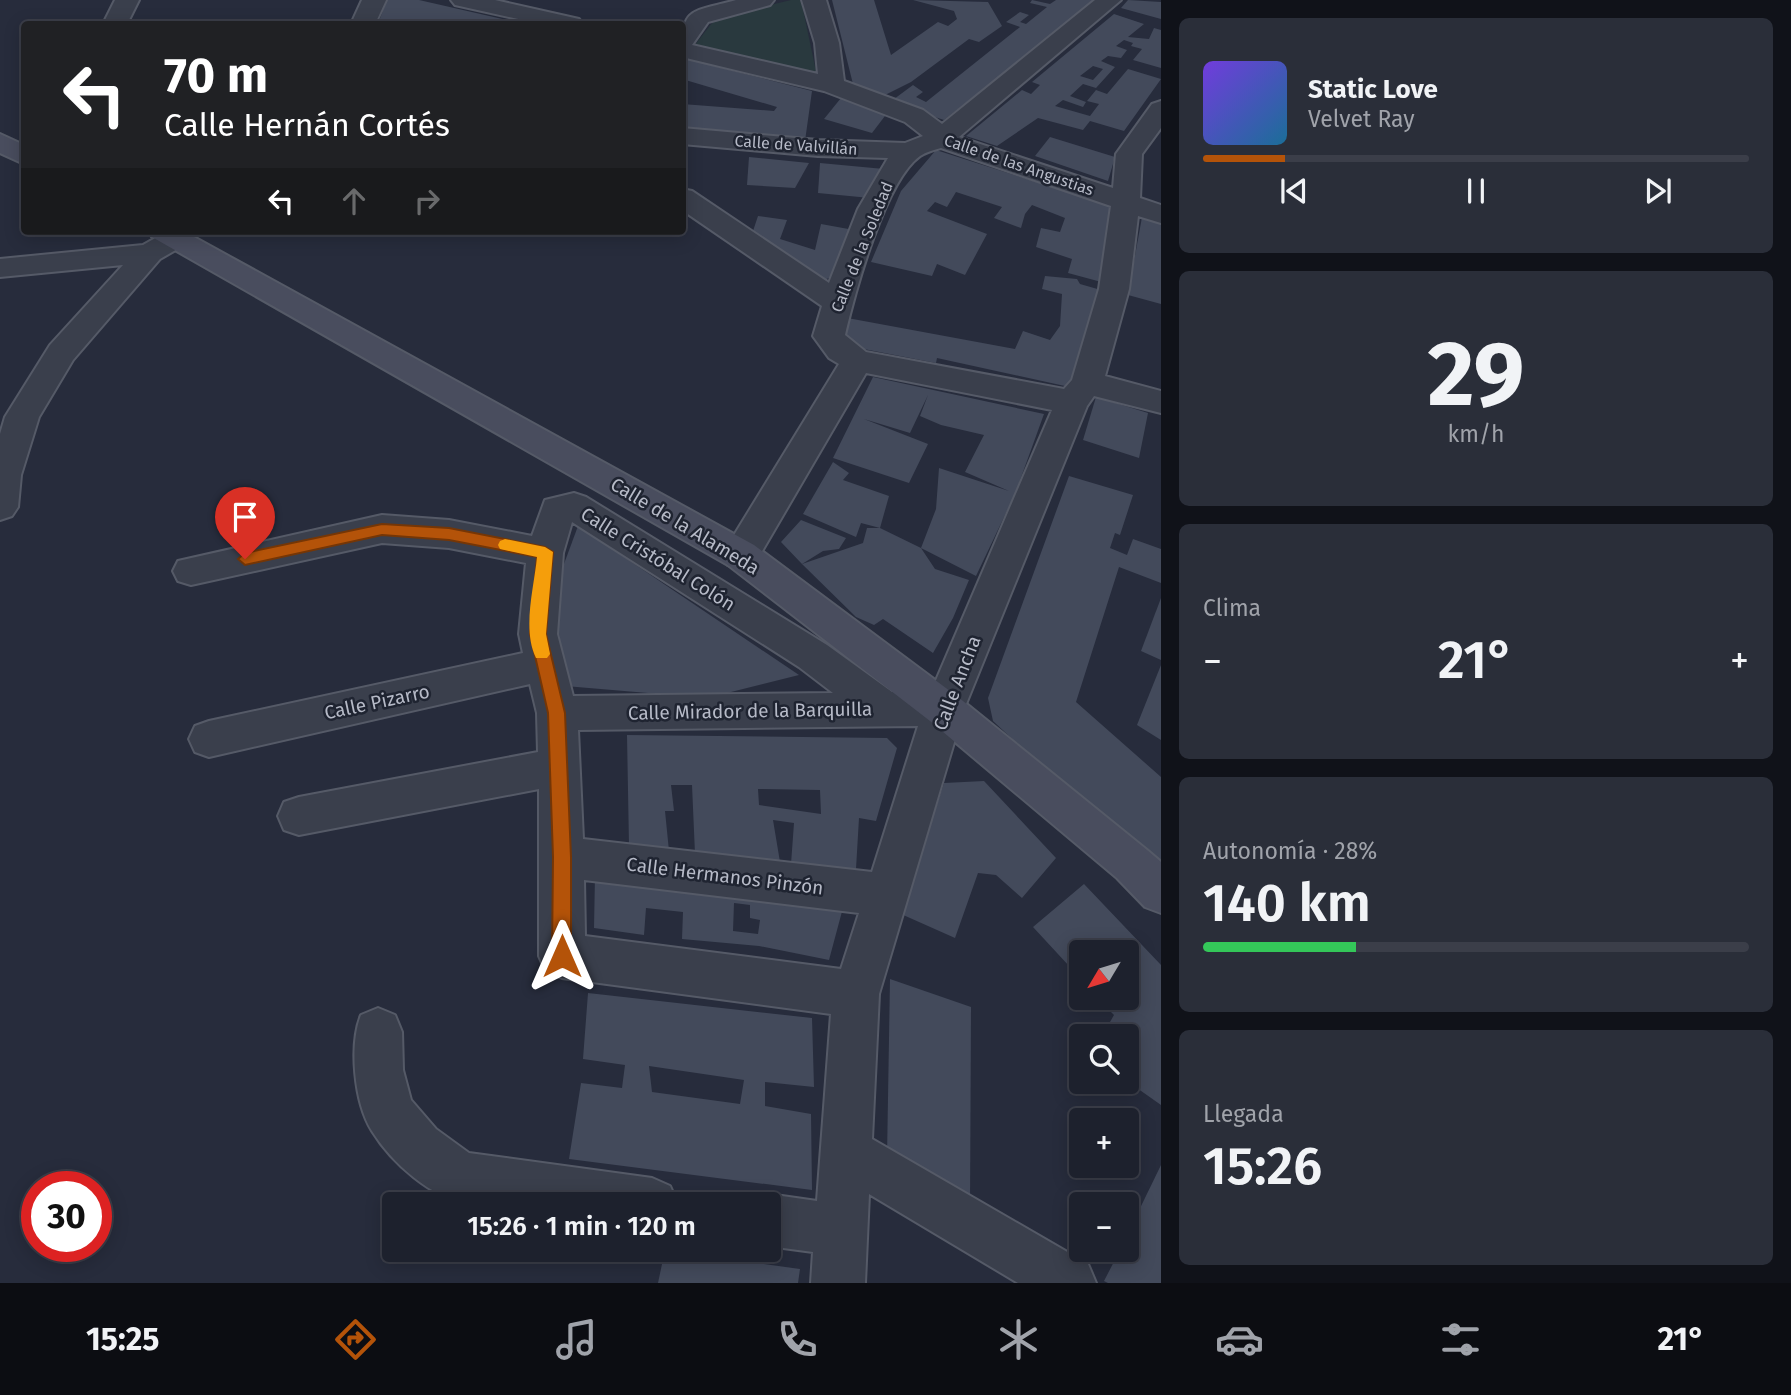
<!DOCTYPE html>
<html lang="es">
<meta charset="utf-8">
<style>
body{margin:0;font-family:"Fira Sans",sans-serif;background:#2a2e39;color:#f1f3f6;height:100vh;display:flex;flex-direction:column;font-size:26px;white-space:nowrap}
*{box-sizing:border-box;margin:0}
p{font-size:23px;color:#a0a3aa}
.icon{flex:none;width:38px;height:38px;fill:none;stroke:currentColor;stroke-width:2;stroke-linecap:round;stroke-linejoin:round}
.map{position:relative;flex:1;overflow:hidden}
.panel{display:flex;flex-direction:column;gap:18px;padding:18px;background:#101219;width:630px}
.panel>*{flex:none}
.top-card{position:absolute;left:21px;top:21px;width:665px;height:214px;border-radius:7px;box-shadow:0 4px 18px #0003,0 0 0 2px #3b3e49;background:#202124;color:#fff;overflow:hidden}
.needle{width:46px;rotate:232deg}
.controls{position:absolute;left:1069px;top:940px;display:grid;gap:14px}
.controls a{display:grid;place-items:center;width:70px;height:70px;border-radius:7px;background:#1d212d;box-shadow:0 4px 18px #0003,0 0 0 2px #3b3e49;font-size:35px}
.speed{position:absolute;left:21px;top:1171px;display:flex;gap:14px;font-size:35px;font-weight:700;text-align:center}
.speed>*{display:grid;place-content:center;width:91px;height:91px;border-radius:50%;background:#1d212d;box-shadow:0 4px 18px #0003,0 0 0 2px #3b3e49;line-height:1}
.speed .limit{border:10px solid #d22;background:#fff;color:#111}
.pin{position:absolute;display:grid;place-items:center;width:60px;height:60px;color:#fff;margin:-72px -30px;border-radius:50% 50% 50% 0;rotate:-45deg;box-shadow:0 0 7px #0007}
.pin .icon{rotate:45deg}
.me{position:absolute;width:77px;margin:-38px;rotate:0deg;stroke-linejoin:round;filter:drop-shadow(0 0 5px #0008)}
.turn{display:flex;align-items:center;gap:24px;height:147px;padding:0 28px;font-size:32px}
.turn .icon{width:91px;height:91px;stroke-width:2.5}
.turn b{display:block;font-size:49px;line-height:60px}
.lanes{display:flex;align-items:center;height:66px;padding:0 28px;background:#0003;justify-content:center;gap:35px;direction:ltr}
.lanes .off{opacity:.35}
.big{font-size:52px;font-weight:600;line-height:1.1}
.panel .tile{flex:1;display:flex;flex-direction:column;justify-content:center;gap:10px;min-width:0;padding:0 24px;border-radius:10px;background:#2a2e39}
.panel .dial{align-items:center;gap:0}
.dial b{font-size:91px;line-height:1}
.song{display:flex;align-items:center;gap:21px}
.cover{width:84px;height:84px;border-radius:10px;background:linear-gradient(135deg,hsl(260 70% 55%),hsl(200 70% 35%))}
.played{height:7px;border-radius:4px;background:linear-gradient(90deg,#b45309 15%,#3b3e49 15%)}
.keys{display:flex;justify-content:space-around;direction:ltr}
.heat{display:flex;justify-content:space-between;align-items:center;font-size:38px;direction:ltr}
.charge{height:10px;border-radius:5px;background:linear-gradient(90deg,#34c759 28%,#3b3e49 0)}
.trip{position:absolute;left:382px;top:1192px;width:399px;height:70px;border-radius:7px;background:#1d212d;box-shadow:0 4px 18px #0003,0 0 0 2px #3b3e49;font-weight:600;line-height:70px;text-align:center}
.tab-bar{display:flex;height:112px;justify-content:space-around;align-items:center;background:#0c0d12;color:#a0a3aa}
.tab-bar .icon{width:49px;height:49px}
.tab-bar .active{color:#b45309}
.tab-bar b{font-size:32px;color:#f1f3f6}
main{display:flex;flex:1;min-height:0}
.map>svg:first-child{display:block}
</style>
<main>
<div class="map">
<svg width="1161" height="1283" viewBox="0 0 1161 1283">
<rect width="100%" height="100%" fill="#272c3c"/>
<path fill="#29393e" d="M791 0H801L817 76 694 46 716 18Z"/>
<g fill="#434a5b" fill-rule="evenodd">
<path d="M387 0H419L524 24H395L379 21Z"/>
<path d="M832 0H874L891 55 938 22 948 26 957 19 954 11 913 0 988 2 1002 26 979 42 969 39 911 82 881 97 854 88Z"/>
<path d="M1032 0 1050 4 1056 0H1096L944 120 890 102 913 85 923 92 916 97 926 102 1020 27 1006 22 1020 12 1029 15 1020 22 1026 24 1047 7 1030 3Z"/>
<path d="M1128 0 1161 2V19L1121 8Z"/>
<path d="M1114 14 1144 24 1128 37 1149 39 1154 28 1161 30V68L1133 60 1142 49 1131 46 1133 43 1124 40 1116 46 1127 50 1121 58 1108 56 1101 61 1115 67 1096 88 1083 84 1070 96 1086 102 1083 107 1063 100 1055 106 1090 116 1099 104 1087 101 1096 90 1107 94 1128 69 1161 79 1124 131 1090 121 1083 130 1038 118 997 146 966 136 1022 90 1031 94 1040 85 1032 82ZM1093 66 1103 69 1093 80 1080 76Z"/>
<path d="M682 58 812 91 805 141 682 128V104L774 111 777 107 682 79Z"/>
<path d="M841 98 888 112 872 133 824 119Z"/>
<path d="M1050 137 1115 157 1108 181 1035 156Z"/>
<path d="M936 150 1111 206V258L1105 283 1068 273 1072 259 1036 247 1041 228 1060 232 1065 218 1032 205 1025 214 1021 228 994 218 1002 207 956 192 947 207 935 202 927 211 987 234 965 275 937 264 932 276 871 262 901 191Z"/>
<path d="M749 157 809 163 795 188 747 185Z"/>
<path d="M820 163 884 169 870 198 818 193Z"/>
<path d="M758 216 787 220 780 239 815 250 821 224 854 230 835 276 818 282 750 240Z"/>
<path d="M1142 217 1161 223V304L1128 295Z"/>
<path d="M1045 276 1077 279 1080 284 1101 290 1074 388 937 358 936 363 843 345 842 317 1015 349 1023 331 1050 340 1060 326 1062 294 1042 289Z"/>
<path d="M873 377 1044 414 1015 494 976 576 921 548 935 569 969 580 953 618 933 653 883 619 874 625 856 617 802 564 863 543 867 528H880L861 523 856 537 803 514 833 462 849 473 843 480 889 496 880 528 921 548 936 509 939 468 1009 491 965 472 984 435 941 425 920 416 928 395 910 433 864 419 928 444 909 483 833 458Z"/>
<path d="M1096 397 1148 413 1139 458 1083 440Z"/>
<path d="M1069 476 1133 495 1120 535 1115 533 1110 548 1127 555 1133 539 1161 549V583L1119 567 1076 702 1161 777V877L993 721 988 698Z"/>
<path d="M801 520 846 538 839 549 823 551 802 564 781 542Z"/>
<path d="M578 526 799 675 707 698 565 686 554 591Z"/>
<path d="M1161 598V660L1141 651Z"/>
<path d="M1161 665V740L1137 725Z"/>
<path d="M627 735 887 738 897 748 876 821 859 818 856 869 791 864 794 823 773 820 780 862 695 854 692 785H671L674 811H665L669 851 629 846ZM758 789 820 790 821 814 759 805Z"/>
<path d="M984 781 1056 858 1022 898 996 875 978 873 955 938 901 914 944 783Z"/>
<path d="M595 875 844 904 829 960 759 946 682 939 683 912 646 908 644 935 594 928ZM734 903 750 905V918L760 920 758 934 733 931Z"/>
<path d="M1084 884 1161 965V1105L1127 1081V1036H1102L1114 1015 1097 998H1127V952H1082V980L1033 927Z"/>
<path d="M890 979 971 1007 970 1206 887 1158Z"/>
<path d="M588 993 812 1018 814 1087 765 1082V1106L811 1114 812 1190 569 1159 581 1083 622 1088 625 1065 583 1059ZM649 1066 744 1080 740 1104 652 1092Z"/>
<path d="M1161 1165V1283H1108L1104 1281 1120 1250H1127V1235Z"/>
<path d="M665 1250 800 1269 798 1283H658Z"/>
</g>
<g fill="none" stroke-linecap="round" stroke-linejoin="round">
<g stroke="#555a67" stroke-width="4">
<g id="street">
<path d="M115 0H139L127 24H103Z"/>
<path d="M362 0H386L375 24H351Z"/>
<path d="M451 0H495L579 19 583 24H541L455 5Z"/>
<path d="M736 0H774L770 5 708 22 692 45 818 74 815 43 802 0H826L839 43 844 81 923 110 942 124 1095 0H1121L959 137 1113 188 1116 154 1152 104 1161 101V128L1142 154 1140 198 1161 205V223L1138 216 1129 289 1105 376 1161 391V413L1094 396 1087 406 964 709 879 994 872 1139 1088 1264 1096 1283H1018L869 1194 865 1283H811L813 1252 768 1246V1204H749L750 1202 768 1194 817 1201 831 1014 562 978 546 972 539 956V789L299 835 284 830 278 816 284 802 299 797 538 752 537 713 530 684 209 757 195 752 189 739 195 726 209 721 523 653 519 634 526 563 449 548 382 543 191 585 178 581 173 571 178 561 382 515 449 520 532 536 545 500 574 493 586 497 827 645 892 692H931L1052 410 866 373 754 565 741 569 728 565 723 555 728 545 839 364 829 358 813 336 822 306 682 210V189L692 191 829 283 858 209 888 158 818 156 682 144V128L818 140 905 143 923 136 905 122 824 91 682 57C682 6 689 13 736 0ZM941 148 1111 206 1099 289 1072 380 1064 389 866 352 845 335C855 292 885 181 920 156 926 152 934 150 941 148ZM572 522 799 667 833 693 573 696 557 634 563 553ZM918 726 872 872 583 839 578 730ZM584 880 859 913 841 969 585 936Z"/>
<path d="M168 231 186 232 190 238 186 244 160 259 73 360 39 417 21 475 18 507 12 516 0 520V434L5 417 50 345 123 265 0 277V259L143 245Z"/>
<path d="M378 1008 395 1015 402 1032 403 1070 411 1100 436 1129 469 1153 652 1178 670 1186 678 1204H469C432 1199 391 1162 372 1131 354 1102 349 1045 361 1015Z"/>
</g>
</g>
<g stroke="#555a67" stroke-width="4">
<g id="secondary">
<path d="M0 134 24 145V164L0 153Z"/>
<path d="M148 231H183L754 545 958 697 1147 850 1161 862V913L1145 907 1117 878 930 721 728 565 152 237Z"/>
</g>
</g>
<use href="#street" fill="#3a3f4c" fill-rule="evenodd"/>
<use href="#secondary" fill="#494d5e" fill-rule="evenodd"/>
</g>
<path fill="#b45309" stroke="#753606" stroke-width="2" d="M382 524 449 528 545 547 553 552 546 634 565 713 571 857V956L568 963 562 966 555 963 552 956 553 857 548 713 530 634 537 557 449 540 382 535 245 565 238 559 245 553Z"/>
<path fill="#f59e0b" d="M505 539 545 547 553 552 546 634 550 654 547 658H536C522 629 534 588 537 557L500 549 498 545 500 541Z"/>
<g text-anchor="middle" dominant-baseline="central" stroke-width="5" stroke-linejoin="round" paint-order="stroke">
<g font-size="16" fill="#b6bac7" stroke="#1f2431">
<text transform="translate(796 145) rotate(4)">Calle de Valvillán</text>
<text transform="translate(1019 165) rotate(19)">Calle de las Angustias</text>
<text transform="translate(862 247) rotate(-68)">Calle de la Soledad</text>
</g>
<g font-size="19" fill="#b6bac7" stroke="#1f2431">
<text transform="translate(685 526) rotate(31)">Calle de la Alameda</text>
<text transform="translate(658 559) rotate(32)">Calle Cristóbal Colón</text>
<text transform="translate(957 683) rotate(-69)">Calle Ancha</text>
<text transform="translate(377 702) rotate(-12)">Calle Pizarro</text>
<text transform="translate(750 711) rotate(-1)">Calle Mirador de la Barquilla</text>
<text transform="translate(725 876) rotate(7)">Calle Hermanos Pinzón</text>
</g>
</g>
</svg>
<div class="controls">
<a><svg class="needle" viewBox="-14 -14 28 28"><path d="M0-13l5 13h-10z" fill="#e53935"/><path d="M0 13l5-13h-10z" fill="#a0a3aa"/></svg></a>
<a><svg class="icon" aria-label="search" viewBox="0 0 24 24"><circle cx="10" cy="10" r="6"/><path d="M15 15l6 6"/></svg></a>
<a>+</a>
<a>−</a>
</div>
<div class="speed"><div class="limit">30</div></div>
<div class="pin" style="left:245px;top:559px;background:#d93025"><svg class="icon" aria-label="arrive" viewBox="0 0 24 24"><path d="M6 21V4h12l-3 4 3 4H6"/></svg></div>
<svg class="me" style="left:562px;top:956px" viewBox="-20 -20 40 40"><path d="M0-17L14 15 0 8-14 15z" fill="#b45309" stroke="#fff" stroke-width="4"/></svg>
<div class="trip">15:26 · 1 min · 120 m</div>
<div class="top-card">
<div class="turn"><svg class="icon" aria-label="left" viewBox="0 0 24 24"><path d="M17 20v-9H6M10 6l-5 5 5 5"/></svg><div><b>70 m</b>Calle Hernán Cortés</div></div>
<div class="lanes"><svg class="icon" aria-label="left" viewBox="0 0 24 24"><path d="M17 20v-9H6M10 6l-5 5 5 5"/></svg><svg class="icon off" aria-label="ahead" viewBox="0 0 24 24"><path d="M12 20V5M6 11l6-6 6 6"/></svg><svg class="icon off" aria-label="right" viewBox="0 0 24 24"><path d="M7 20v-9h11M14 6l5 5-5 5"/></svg></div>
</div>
</div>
<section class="panel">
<div class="tile">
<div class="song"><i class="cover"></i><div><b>Static Love</b><p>Velvet Ray</p></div></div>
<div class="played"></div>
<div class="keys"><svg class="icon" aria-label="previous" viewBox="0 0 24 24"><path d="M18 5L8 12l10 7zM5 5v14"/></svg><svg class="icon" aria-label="pause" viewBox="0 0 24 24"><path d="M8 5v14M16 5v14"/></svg><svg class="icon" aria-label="next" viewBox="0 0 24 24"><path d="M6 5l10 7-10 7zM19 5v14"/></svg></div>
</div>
<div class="tile dial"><b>29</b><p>km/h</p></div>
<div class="tile"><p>Clima</p>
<div class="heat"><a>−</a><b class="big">21°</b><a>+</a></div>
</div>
<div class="tile"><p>Autonomía · 28%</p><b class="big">140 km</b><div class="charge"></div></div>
<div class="tile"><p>Llegada</p><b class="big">15:26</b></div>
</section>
</main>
<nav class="tab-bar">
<b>15:25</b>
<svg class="icon active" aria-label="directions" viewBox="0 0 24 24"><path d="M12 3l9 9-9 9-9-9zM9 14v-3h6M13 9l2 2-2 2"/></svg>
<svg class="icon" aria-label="music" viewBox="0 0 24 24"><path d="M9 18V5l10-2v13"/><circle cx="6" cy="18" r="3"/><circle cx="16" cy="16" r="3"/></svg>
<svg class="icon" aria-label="phone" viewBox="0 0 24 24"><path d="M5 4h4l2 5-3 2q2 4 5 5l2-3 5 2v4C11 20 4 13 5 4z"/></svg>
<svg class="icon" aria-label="climate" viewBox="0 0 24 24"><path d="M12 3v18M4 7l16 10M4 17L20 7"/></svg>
<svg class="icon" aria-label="car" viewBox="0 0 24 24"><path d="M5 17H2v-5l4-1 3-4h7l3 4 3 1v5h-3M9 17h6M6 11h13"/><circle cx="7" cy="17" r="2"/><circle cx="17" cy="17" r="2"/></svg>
<svg class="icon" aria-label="filters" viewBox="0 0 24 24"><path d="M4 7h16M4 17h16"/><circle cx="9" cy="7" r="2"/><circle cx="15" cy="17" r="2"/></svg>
<b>21°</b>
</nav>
